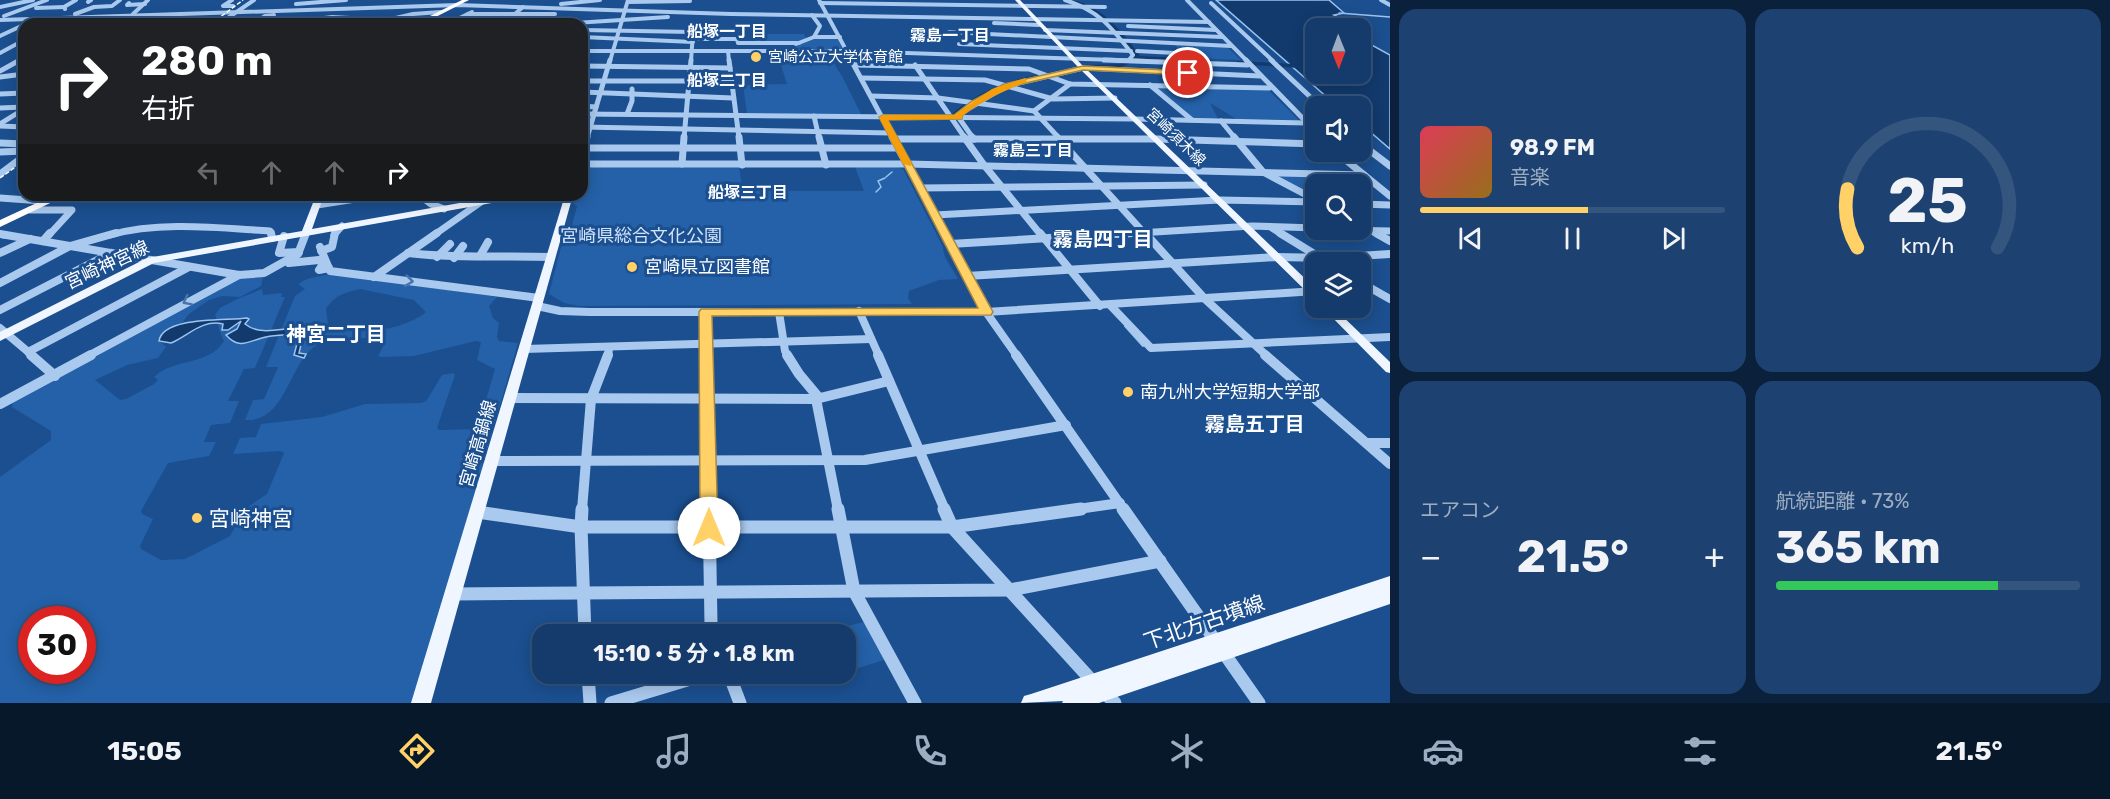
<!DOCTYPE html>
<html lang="ja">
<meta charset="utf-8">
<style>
body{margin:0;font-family:Rubik,"Noto Sans JP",sans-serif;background:#1d4271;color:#f1f3f6;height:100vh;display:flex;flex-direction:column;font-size:22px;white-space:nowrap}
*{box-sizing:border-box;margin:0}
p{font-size:20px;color:#9dadc1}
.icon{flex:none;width:33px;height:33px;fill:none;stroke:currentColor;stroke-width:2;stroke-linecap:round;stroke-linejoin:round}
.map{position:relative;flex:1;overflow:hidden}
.drawer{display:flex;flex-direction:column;gap:9px;padding:9px;background:#0b203b;width:720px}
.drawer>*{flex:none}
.guide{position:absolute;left:18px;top:18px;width:570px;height:183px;border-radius:18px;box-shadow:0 3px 15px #0003,0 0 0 2px #33557e;background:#202124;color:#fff;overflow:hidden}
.needle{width:39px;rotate:179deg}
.controls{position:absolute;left:1305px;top:18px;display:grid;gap:12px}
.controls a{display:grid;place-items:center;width:66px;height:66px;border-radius:12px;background:#143b6b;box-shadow:0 3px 15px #0003,0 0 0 2px #33557e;font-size:30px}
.speed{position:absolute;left:18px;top:606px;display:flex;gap:12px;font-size:30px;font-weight:700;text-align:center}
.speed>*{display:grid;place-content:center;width:78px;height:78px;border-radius:50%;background:#143b6b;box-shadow:0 3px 15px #0003,0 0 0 2px #33557e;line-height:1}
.speed .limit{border:9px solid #d22;background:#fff;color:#111}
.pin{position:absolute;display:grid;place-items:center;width:51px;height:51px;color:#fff;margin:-26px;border:3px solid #fff;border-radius:50%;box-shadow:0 2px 6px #0007}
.me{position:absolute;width:66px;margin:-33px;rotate:0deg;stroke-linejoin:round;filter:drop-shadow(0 0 4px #0008)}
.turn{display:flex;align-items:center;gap:21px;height:126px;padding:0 24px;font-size:27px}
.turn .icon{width:78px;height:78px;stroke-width:2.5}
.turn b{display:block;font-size:42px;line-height:51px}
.lanes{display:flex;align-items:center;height:57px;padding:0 24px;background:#0003;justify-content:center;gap:30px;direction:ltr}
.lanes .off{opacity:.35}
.big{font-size:45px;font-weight:700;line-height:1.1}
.drawer .tile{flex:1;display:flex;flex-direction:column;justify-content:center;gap:9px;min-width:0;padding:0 21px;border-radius:18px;background:#1d4271}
.drawer .dial{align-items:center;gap:0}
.dial svg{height:156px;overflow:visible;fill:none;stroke:#33557e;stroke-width:7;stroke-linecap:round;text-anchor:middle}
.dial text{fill:#f1f3f6;stroke:none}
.song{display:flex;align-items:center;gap:18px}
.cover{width:72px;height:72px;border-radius:9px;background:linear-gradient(135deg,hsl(350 70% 55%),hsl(40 70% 35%))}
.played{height:6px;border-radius:3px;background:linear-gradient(90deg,#ffd166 55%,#33557e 55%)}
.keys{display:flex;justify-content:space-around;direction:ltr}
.heat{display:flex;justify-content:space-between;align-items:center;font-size:33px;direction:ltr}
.charge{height:9px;border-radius:4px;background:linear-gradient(90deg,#34c759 73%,#33557e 0)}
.drawer .tiles{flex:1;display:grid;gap:9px;grid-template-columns:repeat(2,1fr)}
.trip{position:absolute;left:532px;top:624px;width:324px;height:60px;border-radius:18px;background:#143b6b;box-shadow:0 3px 15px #0003,0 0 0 2px #33557e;font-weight:700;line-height:60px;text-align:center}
.dock{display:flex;height:96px;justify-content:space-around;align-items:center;background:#08182b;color:#9dadc1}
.dock .icon{width:42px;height:42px}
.dock .selected{color:#ffd166}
.dock b{font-size:27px;color:#f1f3f6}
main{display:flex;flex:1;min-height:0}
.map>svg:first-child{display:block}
</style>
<main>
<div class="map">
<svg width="1390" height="703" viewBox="0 0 1390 703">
<rect width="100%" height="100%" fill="#1b4f8f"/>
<g fill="#2461a8" fill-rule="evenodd">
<path d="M757 34H804L807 40 798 43H754L752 40 758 39Z"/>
<path d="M815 38H837L843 50H782Z"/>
<path d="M1175 44 1227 47 1241 60 1183 58Z"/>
<path d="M741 52H827L843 78 861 114H747L743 85 787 84 777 53Z"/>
<path d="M1155 86 1267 89 1301 122 1238 120 1210 103 1218 119H1192Z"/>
<path d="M592 167H739L743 191H864L855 167H897L903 169 943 247C943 259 953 268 958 279L939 280 909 291 908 298 912 304 579 306 564 303 549 294 561 247 567 244 577 206 574 204 577 195H582L584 170Z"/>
<path d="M1268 173 1332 175 1346 184H1316L1315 197Z"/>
<path d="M333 273 497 297 489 306 493 318 499 323 497 337 499 341 518 343 414 703H0V477L51 440V431L12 407 13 400 235 279 263 277 261 286 240 297 222 296 209 300 189 314 182 323 165 330 158 339 166 347 158 358 127 365 95 380 120 400 126 399 154 384 158 380 154 377C173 358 209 366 224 341 219 332 219 325 215 315L220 308 235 300 262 289 263 295 282 293 281 297H285L255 368 244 369 228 401H239L230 423 211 425 204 442H216L209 456 168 463 141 511 142 514 153 519 140 546 141 549 161 560 185 559 230 536 245 509 267 494 284 453 280 451 233 454 240 438 256 437 261 424 322 417 365 404 422 403 427 400 442 375 453 373 455 375 437 428 439 430 475 429 478 427 495 369 477 360 481 342 476 341 414 356 381 357 378 356 386 341 383 338C362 339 332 335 314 347 289 365 285 423 245 420L253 400 264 399 278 367H266L295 296 305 289 298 284 307 279ZM360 289 414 300 426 312C404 330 355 338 328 324L326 309C335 295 344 293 360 289ZM32 620H82V670H32Z"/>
<path d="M864 622 887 659 846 672V634H816Z"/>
</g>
<g fill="#123a6d" stroke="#9cc4f0" stroke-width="1.5">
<path d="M1216 0H1329L1344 13 1334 15 1348 22 1349 28H1316V74H1360L1361 39 1390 55V149L1361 124 1360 106H1337Z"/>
<path d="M247 318 249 319 245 324C261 337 284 327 303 328L304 332 299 353 306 354 304 358 294 355 299 336 296 334C287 335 276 335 266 337 250 340 240 351 226 335L237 329 241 321 228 330H222L223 324C202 319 188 336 171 343L159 341C163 316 227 321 247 318Z"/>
</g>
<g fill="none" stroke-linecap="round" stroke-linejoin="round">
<g stroke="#9cc4f0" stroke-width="1.5">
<path d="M1339 13 1390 17"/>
<path d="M886 177 892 172"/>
<path d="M876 192 881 187 878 181 885 178"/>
</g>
<path stroke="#9cc4f0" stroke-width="2" d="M1125 326 1143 346"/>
<g fill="#123a6d" fill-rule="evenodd">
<path d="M1067 0C1097 0 1124 33 1140 56L1181 58 1184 60 1181 62 1137 60 1121 67 1083 68 1085 65 1120 64 1134 56 1101 18 1085 6Z"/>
<path d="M1237 61 1316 65V69L1235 64Z"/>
<path d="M1041 74 1044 76 1043 77C1010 85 982 96 956 119L949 117C974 92 1008 81 1041 74Z"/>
</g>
<g stroke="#a9c9ee" stroke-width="4">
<path d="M232 0 223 6H233"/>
<path d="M819 0 852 61"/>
<path d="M1065 0C1100 11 1111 27 1133 55L1128 61"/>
<path d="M1187 0 1247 61"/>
<path d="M1381 0 1390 5"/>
<path d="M88 2 91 0"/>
<path d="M628 2 690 1"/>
<path d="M129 3 127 5 145 4"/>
<path d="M820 3 1105 7"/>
<path d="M1211 3 1273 61"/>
<path d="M296 4 346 0"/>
<path d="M561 4 600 0"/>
<path d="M0 7 33 0"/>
<path d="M36 8 65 7"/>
<path d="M65 9 64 7 76 0"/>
<path d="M75 14 94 7 112 6 120 0"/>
<path d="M133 14 148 0"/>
<path d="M468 14H555"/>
<path d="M274 15 265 16 257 21H275"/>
<path d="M812 15 820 26 814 37"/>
<path d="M4 16 47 0"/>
<path d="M0 20 457 5 731 14 1209 22"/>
<path d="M394 21 430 24"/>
<path d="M151 22 215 20"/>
<path d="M994 23 1039 25"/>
<path d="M219 24 254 0"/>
<path d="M278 24 332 17 387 20 413 14 441 12"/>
<path d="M447 24 472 12"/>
<path d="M503 24 523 7"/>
<path d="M559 24 668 17"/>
<path d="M1128 26 1216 30"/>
<path d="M582 30 693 32 691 61"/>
<path d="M1045 30 1223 37"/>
<path d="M949 32 1231 46"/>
<path d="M0 36 32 21"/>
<path d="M582 37 693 42"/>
<path d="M693 39H737L738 43H799"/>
<path d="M796 44 814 37H840"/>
<path d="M959 44 1131 51"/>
<path d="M582 51H847L1147 61"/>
<path d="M728 51 729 61"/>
<path d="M1137 51 1175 53"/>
<path d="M0 53 24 40"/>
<path d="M18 61 24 58"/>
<path d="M610 61 628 0"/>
</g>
<g stroke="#a9c9ee" stroke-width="5">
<path d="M729 60 739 138"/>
<path d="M851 60 893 138"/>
<path d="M1104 60 1248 65"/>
<path d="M1246 60 1316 132"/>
<path d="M1271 60 1320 106"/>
<path d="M855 65 1029 69 1070 84 1270 88"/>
<path d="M915 65 965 138"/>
<path d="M582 66 730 68"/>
<path d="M0 71 20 60"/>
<path d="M0 77 24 74"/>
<path d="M862 78 985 80 1053 99 1115 98"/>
<path d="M582 81H731"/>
<path d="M1150 85 1192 120"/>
<path d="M582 92 733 98"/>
<path d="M0 94 24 93"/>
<path d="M871 96 938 98 1034 111 1059 138"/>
<path d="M582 106 596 107"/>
<path d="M0 108 24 107"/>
<path d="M1034 111 1070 84"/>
<path d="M582 114 1135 119 1307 123"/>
<path d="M627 114 632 101V89"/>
<path d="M814 116 819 138"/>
<path d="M959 118 958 115 1006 86 1083 68 1260 76"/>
<path d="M959 118 973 138"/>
<path d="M1221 121 1235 138"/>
<path d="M0 124 24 109"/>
<path d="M0 126 24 127"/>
<path d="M582 127 891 133"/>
<path d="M587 138 610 60"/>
<path d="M684 138 691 60"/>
</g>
<g stroke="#a9c9ee" stroke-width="7">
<path d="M739 137 742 165"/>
<path d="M819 137 826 165"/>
<path d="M892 137 945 235"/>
<path d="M964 137 984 165 1041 235"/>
<path d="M972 137 974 139"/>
<path d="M1057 137 1146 235"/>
<path d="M1234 137 1263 172 1316 200"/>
<path d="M894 139H1157L1316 144"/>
<path d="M0 143 24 144"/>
<path d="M1360 143 1390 166"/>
<path d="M582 148H899"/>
<path d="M583 151 587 137"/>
<path d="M0 152 24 151"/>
<path d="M1336 152 1390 196"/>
<path d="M582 164H908L1364 175"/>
<path d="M682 164 684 137"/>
<path d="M0 174 24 156"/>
<path d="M920 188 1204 185"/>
<path d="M419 195 431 204 444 209"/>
<path d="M0 198 42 201"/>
<path d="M1360 204 1390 205"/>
<path d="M317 205 381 195"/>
<path d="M30 210H72L49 235"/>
<path d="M935 215 1219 200 1316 202"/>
<path d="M1360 224 1379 235"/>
<path d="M1272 228 1283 235"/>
<path d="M1343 230 1390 231"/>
<path d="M0 234 4 235"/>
<path d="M110 235C160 221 218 228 270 231L271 235"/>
<path d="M334 235 342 226"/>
<path d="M434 235 481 202"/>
<path d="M1107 235 1252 226 1316 228"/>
</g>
<g stroke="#a9c9ee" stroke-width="8">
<path d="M271 233 272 238"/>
<path d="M944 233 986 312 1017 356"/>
<path d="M1040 233 1100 306"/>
<path d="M1145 233 1205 299 1267 356"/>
<path d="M1280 233 1319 257"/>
<path d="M1376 233 1390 241"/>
<path d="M0 234 239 275 264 273 298 254 306 233"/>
<path d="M284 236 279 253 299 252"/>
<path d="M43 241 50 233"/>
<path d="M950 244 1132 233"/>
<path d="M320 247 330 271 539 298"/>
<path d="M321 251 332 247 335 233"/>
<path d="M0 253 30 239"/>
<path d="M408 253C455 259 503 255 551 257"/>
<path d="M480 256 488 242"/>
<path d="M437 257 450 244"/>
<path d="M454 258 463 246"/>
<path d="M289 263 319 260 323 264 319 270 329 268"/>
<path d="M967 276 1277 257 1327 258 1390 254"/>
<path d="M374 277 437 233"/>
<path d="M1360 282 1390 299"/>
<path d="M0 283 70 246 116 233"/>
<path d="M1110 305 1151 348 1390 337"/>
<path d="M537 306 560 311 589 312H986L1316 291"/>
<path d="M0 310 111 253"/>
<path d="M859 311 879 356"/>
<path d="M706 312 707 356"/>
<path d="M779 312 785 351 788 356"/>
<path d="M0 328 33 356"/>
<path d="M524 349 871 339"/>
<path d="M28 352 189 267"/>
<path d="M88 356 239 275"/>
<path d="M608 356 609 348"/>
</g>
<g stroke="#a9c9ee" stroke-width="10">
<path d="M31 355 55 376"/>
<path d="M707 355 709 510"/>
<path d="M787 355 799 374 819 398"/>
<path d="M878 355 945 510"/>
<path d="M1016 355 1124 510"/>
<path d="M1265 355 1390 464"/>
<path d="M510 398 816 399 889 381"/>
<path d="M816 399 838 510"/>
<path d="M0 404 91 355"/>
<path d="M1367 443H1390"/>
<path d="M491 461 865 460 1066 425"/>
<path d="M582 510 591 399 608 355"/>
<path d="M1071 510 1120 503"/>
</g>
<g stroke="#a9c9ee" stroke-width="13">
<path d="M582 509 581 527 585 634"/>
<path d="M709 509 711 624 715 634"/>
<path d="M838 509 854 591 915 703"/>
<path d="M944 509 952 527 1094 683 1115 703"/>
<path d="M1123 509 1259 703"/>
<path d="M477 512 581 527H952L1081 509"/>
<path d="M453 594 1010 590 1160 561"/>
<path d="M588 674 590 703"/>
<path d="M729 674 740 703"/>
<path d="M611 703 707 674"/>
</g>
<g fill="#f0f6ff" fill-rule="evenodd">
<path d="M1015 0H1020L1082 65 1316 289V298L1312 297 1078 67Z"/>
<path d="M316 195H324L312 229 505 195H524L520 198 154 263 0 341V332L147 258 302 231Z"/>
<path d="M565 195H573L431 703H411Z"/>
<path d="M1323 308H1334L1390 362V373L1386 372Z"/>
<path d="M1390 576V604L1099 703H1062L1063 701 1021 703 1024 696 1031 694Z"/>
</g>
<g fill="#fff" fill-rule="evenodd">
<path d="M462 0H469L422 24H414Z"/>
<path d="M54 195H67L0 227V220Z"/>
</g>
<g stroke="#fff" stroke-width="1.5" stroke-dasharray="4.5 2" stroke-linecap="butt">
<path d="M211 24 243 0"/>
<path d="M0 178 24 161"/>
</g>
</g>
<defs><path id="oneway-chevron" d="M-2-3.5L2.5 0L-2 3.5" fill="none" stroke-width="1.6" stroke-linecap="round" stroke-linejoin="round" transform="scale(1.5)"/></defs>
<g stroke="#4674ac">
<use href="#oneway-chevron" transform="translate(409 281) rotate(7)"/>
<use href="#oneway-chevron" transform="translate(187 301) rotate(153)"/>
</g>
<path fill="#ffd166" stroke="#a68842" stroke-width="1.5" d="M1083 66 1188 71 1191 73 1188 75 1083 70 1009 87 978 104 962 116V119L888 120 993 312 991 315 712 316 718 528 715 533 709 535 703 533 700 528 699 312 701 309 978 308 879 117 883 115H954L972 101 1004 84Z"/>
<path fill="#f59e0b" d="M1025 78 1027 82C1003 91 983 100 962 116V119L888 120 912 164 911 166 903 164 879 117 883 115H954L992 89Z"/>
<g fill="#ffd166" stroke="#1b4f8f" stroke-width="2">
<circle cx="756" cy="57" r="6"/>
<circle cx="632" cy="267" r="6"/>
<circle cx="1128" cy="392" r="6"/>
<circle cx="197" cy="518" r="6"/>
</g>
<g text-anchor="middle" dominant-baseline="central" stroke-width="6" stroke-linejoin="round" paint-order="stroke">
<g font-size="15" fill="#fff" stroke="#1b4f8f" text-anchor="start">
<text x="768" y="57">宮崎公立大学体育館</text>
</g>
<g font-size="15" fill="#fff" stroke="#1b4f8f">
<text transform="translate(1176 137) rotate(44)">宮崎須木線</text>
</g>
<g font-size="16" font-weight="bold" fill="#fff" stroke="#1b4f8f">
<text x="727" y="31">船塚一丁目</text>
<text x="950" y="35">霧島一丁目</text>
<text x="727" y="80">船塚二丁目</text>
<text x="1033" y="150">霧島三丁目</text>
<text x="748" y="192">船塚三丁目</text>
</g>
<g font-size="18" fill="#cfe3fa" stroke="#1b4f8f">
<text x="641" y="236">宮崎県総合文化公園</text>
</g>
<g font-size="18" fill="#fff" stroke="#1b4f8f">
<text transform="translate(107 265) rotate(-25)">宮崎神宮線</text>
<text transform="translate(478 444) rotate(-74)">宮崎高鍋線</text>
</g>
<g font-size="18" fill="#fff" stroke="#1b4f8f" text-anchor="start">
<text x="644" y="267">宮崎県立図書館</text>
<text x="1140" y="392">南九州大学短期大学部</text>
</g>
<g font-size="20" font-weight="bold" fill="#fff" stroke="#1b4f8f">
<text x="1103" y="239">霧島四丁目</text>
<text x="336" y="334">神宮二丁目</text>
<text x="1255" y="424">霧島五丁目</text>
</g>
<g font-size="21" fill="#fff" stroke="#1b4f8f" text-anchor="start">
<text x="209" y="518">宮崎神宮</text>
</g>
<g font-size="21" fill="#fff" stroke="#1b4f8f">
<text transform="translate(1204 622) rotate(-19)">下北方古墳線</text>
</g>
</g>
</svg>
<div class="controls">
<a><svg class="needle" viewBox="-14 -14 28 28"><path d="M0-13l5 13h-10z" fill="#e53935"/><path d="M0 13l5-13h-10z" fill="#9dadc1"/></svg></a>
<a><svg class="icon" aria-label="sound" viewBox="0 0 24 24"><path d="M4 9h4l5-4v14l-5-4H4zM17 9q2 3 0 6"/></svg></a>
<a><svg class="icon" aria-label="search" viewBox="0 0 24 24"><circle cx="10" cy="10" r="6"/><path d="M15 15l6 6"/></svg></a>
<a><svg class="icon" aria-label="layers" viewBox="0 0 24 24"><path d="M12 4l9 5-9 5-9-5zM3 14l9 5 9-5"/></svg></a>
</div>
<div class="speed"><div class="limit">30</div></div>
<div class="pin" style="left:1188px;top:73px;background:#d93025"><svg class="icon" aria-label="arrive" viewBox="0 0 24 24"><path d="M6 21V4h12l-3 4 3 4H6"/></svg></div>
<svg class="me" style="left:709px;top:528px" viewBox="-20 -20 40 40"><circle r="19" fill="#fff"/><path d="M0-13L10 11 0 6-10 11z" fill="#ffd166"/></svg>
<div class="trip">15:10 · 5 分 · 1.8 km</div>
<div class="guide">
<div class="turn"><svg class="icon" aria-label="right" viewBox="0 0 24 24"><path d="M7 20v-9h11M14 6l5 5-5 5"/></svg><div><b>280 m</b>右折</div></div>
<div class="lanes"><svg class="icon off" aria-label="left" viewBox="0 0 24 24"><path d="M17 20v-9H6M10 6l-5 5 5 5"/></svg><svg class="icon off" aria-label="ahead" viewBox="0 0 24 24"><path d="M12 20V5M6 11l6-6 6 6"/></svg><svg class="icon off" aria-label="ahead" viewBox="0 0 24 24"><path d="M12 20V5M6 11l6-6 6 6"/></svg><svg class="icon" aria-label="right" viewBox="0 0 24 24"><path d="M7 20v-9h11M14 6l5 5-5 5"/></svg></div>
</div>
</div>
<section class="drawer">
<div class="tiles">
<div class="tile">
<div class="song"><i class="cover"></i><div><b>98.9 FM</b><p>音楽</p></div></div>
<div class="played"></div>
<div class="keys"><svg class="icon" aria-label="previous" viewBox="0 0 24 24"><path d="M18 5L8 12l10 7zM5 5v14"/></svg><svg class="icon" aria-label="pause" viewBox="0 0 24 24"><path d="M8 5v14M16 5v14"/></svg><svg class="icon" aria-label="next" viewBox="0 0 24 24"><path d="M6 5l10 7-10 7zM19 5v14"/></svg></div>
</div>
<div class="tile dial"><svg viewBox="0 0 100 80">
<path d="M14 69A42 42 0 1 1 86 69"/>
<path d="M14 69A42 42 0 0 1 9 39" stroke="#ffd166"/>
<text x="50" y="56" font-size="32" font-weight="700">25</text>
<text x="50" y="72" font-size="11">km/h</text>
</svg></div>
<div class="tile"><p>エアコン</p>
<div class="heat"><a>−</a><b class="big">21.5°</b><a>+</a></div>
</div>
<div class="tile"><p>航続距離 · 73%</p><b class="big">365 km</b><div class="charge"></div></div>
</div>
</section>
</main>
<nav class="dock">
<b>15:05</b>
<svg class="icon selected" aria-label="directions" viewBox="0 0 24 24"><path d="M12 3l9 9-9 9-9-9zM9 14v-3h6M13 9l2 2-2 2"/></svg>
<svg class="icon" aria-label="music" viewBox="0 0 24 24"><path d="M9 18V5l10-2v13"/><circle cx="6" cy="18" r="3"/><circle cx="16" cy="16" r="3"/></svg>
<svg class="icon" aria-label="phone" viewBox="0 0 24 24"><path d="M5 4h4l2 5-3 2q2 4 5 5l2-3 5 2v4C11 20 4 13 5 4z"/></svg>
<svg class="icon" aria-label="climate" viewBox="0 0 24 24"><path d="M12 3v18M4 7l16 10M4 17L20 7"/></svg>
<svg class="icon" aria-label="car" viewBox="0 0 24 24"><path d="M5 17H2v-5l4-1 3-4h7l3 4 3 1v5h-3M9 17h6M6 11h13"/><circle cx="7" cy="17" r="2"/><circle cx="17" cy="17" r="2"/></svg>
<svg class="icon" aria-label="filters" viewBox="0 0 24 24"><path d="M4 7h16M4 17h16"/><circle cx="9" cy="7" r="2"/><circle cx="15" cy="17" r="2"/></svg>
<b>21.5°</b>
</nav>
